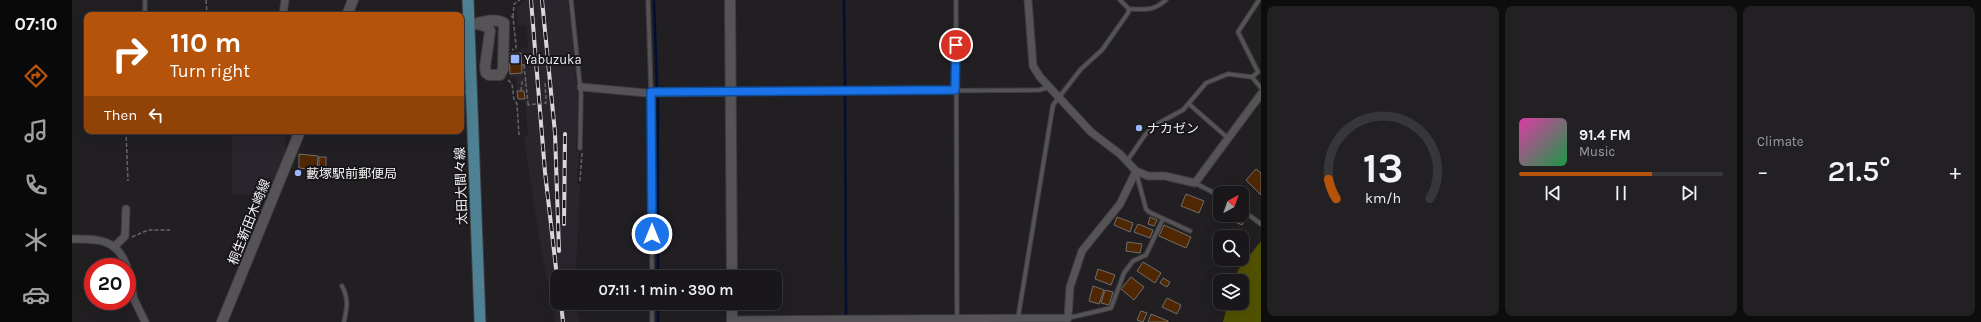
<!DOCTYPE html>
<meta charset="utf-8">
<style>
body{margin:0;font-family:Karla,"Noto Sans JP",sans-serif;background:#222023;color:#f1f3f6;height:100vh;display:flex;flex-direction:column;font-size:15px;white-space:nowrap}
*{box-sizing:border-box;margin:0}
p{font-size:13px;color:#9f9fa2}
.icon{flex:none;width:22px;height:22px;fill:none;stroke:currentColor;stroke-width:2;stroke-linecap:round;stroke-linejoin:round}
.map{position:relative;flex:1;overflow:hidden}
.sheet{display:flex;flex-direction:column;gap:6px;padding:6px;background:#0e0d0e;width:720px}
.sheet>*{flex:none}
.hud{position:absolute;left:12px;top:12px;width:380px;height:122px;border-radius:8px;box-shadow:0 4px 16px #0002,0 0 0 1px #373639;background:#b45309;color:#fff;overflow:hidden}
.needle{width:26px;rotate:40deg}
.tools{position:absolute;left:1141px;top:186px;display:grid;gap:8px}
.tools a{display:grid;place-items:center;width:36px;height:36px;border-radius:8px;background:#19171a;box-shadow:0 4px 16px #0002,0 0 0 1px #373639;font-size:20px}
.speed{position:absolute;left:12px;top:258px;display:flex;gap:8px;font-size:20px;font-weight:700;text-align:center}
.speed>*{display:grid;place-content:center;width:52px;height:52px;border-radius:50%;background:#19171a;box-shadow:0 4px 16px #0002,0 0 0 1px #373639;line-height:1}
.speed .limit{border:6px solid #d22;background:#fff;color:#111}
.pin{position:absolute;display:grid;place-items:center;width:34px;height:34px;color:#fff;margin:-17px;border:2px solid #fff;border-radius:50%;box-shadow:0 1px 4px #0007}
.me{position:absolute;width:44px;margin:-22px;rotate:0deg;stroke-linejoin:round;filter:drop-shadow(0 0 3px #0008)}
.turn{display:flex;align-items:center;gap:14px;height:84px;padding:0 20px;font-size:18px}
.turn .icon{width:52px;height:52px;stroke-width:2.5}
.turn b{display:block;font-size:28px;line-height:34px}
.then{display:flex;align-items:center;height:38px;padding:0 20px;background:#0003;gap:8px;font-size:15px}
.big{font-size:30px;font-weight:600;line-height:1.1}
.sheet .card{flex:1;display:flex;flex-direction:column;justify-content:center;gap:6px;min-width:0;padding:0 14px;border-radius:8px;background:#222023}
.sheet .dial{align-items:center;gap:0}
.dial svg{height:104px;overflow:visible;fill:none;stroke:#373639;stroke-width:7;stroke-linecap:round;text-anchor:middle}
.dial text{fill:#f1f3f6;stroke:none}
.song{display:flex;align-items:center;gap:12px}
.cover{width:48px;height:48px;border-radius:6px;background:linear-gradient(135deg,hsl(320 70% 55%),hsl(140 70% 35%))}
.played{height:4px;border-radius:2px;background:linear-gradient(90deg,#b45309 65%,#373639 65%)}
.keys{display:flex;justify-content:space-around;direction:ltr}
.heat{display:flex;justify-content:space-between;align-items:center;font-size:22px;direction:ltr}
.sheet .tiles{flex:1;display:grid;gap:6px;grid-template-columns:repeat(3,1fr)}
.trip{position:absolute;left:478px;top:270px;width:232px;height:40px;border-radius:8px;background:#19171a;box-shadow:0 4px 16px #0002,0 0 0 1px #373639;font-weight:600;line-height:40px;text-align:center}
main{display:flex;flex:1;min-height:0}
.dock{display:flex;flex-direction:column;width:72px;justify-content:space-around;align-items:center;background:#0a090a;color:#9f9fa2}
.dock .icon{width:28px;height:28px}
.dock .on{color:#b45309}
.dock b{font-size:18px;color:#f1f3f6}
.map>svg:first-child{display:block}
</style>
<main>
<nav class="dock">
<b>07:10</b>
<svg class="icon on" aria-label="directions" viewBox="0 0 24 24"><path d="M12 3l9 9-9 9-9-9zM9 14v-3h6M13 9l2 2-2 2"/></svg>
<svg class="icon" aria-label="music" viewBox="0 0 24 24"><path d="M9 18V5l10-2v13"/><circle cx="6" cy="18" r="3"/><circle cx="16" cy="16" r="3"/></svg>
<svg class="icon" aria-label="phone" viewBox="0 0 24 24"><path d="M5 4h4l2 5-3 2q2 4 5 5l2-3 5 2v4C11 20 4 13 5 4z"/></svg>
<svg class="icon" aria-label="climate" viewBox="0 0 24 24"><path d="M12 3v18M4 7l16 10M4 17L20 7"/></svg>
<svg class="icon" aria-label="car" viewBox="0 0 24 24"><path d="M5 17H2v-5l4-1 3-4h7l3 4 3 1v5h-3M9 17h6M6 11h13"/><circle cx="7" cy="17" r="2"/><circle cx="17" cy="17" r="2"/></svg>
</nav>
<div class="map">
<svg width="1189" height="322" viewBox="0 0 1189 322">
<rect width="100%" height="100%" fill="#211f22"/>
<g fill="#2a252d">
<path d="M453 0H496L506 102 504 151 507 152 505 184H508L504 265 505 277H485V303H505L507 322H483L466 231 452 137 456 136 453 99H445L444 77 438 78 436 53H449V48L456 47 455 29 453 25 446 26 445 6 450 5V2H453Z"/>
<path d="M160 131H213L214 151 196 196 160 194Z"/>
</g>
<path fill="#515200" d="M1189 241V322H1151L1156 303H1170V281H1163L1166 270Z"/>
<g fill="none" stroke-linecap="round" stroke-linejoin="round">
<g stroke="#000f32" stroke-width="2.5">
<path d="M582 0 585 87"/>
<path d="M772 0 773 87"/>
<path d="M773 95 774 315"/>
<path d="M586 99V277"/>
<path d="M586 303V322"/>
</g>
</g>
<g fill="#4f2703" stroke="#716d6b">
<path d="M449 53 450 73 438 74 437 54Z"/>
<path d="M445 91H452L453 99H446Z"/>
<path d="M227 154 246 156 245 170 227 168Z"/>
<rect x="247" y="157" width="7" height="14"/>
<path d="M1184 169 1189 173V195L1174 180Z"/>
<path d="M1114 194 1132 201 1127 213 1109 206Z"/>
<path d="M1145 202 1148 204V215L1170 214 1175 216 1170 225 1140 212Z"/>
<path d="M1045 217 1061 223 1058 232 1042 225Z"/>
<path d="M1078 217 1085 220 1082 226 1076 224Z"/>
<path d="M1066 224 1081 230 1078 238 1062 232Z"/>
<path d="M1092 225 1119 237 1114 248 1087 236Z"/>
<path d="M1147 239H1148V252L1141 248Z"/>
<path d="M1055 242 1070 244 1068 253 1054 251Z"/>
<path d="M1071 262 1089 273 1083 283 1065 271Z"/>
<path d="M1026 269 1043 275 1039 285 1023 279Z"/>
<path d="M1059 277 1072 287 1062 300 1049 289Z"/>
<path d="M1091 278 1098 282 1095 287 1088 283Z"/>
<path d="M1021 286 1032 290 1027 304 1017 301Z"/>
<path d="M1033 290 1041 292 1037 305 1029 303Z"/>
<path d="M1095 298 1109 305 1105 314 1090 307Z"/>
<path d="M1069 311 1075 313 1071 322 1065 320Z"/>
<path d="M1079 314 1096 321V322H1076Z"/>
</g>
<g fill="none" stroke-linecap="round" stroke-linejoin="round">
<g stroke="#3e3c3f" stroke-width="5.5">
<g id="lane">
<path d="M499 0 509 95 508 148"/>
<path d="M576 0 579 92 580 277"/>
<path d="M884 0 885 319"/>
<path d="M1187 0 1166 32 1186 72 1180 77 1189 88"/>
<path d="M1057 9C1074 9 1080 12 1094 0"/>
<path d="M73 15V0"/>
<path d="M389 92H398"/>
<path d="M661 92 967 90 977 87"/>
<path d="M1117 104 1157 139"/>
<path d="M1055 161 1073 135 1083 125 1111 110 1134 83 1156 74 1180 77"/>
<path d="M1064 172 1074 209 1077 212 1118 231"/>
<path d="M1123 183 1148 196"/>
<path d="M1170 210 1189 224"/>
<path d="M270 286C277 299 275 308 272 322"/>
<path d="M580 303V322"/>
<path d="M946 318 981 105 1009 69 1030 50 1056 13 1057 9 1048 0"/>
<path d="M996 322V318L1039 308 1052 273 1061 261 1074 255 1091 219"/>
</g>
</g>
<g stroke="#3e3c3f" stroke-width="9">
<g id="street">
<path d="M956 0 961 66 968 77 1019 132 1048 154 1064 171 1076 176H1093L1123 183 1189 94"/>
<path d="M211 15 213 0"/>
<path d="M509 87 574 93 660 92"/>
<path d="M0 239C26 239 45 238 55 267"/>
<path d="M42 247 53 236 54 209"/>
<path d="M55 268 62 299 73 322"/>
<path d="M660 320 996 318 998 287 1010 251 1048 204 1064 171"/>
</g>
</g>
<g stroke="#3e3c3f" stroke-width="12">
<g id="secondary">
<path d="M658 0 660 277"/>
<path d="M275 15 281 0"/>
<path d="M397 25C408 23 422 17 432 23L431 69 428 75H417L414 73 413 67 418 31 416 27 405 24"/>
<path d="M660 303V322"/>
<path d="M150 322 228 131"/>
</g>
</g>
<g stroke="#3e3c3f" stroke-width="13">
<path id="primary" d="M396 0 408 322"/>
</g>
<g stroke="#666466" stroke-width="1.5" stroke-dasharray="4 2" stroke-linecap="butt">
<path d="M134 0 135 15"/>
<path d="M439 16 441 17 444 45V48L440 50"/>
<path d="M441 17 442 4 448 0"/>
<path d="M449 65H455"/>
<path d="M452 65 456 103"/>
<path d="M436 80 440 84 442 99 445 104 447 135"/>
<path d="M473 83 474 101"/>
<path d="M449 91 450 82 454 81"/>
<path d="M54 131 56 181"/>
<path d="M508 181 510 153"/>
<path d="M60 237 76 230H98"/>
</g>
<use href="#lane" stroke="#555356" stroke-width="3.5"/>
<use href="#street" stroke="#555356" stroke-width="7"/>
<use href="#secondary" stroke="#555356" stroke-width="10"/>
<use href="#primary" stroke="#4d8193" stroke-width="11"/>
<g stroke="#d9d7d9" stroke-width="4">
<g id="rail">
<path d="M459 0 473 172 485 277"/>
<path d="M470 0 483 133 487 251"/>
<path d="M492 224 493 134"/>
<path d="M489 303 491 322"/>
</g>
</g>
<use href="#rail" stroke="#181619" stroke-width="2.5" stroke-dasharray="8" stroke-linecap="butt"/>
<path stroke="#666466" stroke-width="1.5" stroke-dasharray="4 2" stroke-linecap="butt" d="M456 103V105L474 103V101"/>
</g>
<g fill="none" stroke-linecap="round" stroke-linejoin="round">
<g stroke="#114b97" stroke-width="10">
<path id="route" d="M580 234 579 92 883 90 884 45"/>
</g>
<use href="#route" stroke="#1a73e8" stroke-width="7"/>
</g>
<g fill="#9ab5fd" stroke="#181619" stroke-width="1.5">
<rect x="438" y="54" width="10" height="10" rx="2"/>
<circle cx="1067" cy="128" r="4"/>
<circle cx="226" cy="173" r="4"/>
</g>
<g text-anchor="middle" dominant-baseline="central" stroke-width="4" stroke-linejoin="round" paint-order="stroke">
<g font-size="13" fill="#f2f0f2" stroke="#181619" text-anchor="start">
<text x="452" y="59">Yabuzuka</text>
<text x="1075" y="128">ナカゼン</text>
<text x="234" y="173">藪塚駅前郵便局</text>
</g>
<g font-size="13" fill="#f2f0f2" stroke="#181619">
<text transform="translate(389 186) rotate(-92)">太田大間々線</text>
<text transform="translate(177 222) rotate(-68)">桐生新田木崎線</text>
</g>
</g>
</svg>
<div class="tools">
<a><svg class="needle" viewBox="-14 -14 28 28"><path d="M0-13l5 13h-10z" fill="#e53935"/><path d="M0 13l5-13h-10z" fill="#9f9fa2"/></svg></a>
<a><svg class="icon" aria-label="search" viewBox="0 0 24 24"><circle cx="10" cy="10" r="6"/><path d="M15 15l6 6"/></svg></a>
<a><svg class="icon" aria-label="layers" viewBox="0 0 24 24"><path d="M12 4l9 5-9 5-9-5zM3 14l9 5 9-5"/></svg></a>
</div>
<div class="speed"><div class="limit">20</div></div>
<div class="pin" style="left:884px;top:45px;background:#d93025"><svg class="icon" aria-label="arrive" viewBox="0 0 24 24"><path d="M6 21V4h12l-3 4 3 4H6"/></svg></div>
<svg class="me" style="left:580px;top:234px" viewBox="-20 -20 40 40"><circle r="17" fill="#1a73e8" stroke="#fff" stroke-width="3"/><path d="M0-11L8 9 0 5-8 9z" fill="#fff"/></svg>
<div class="trip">07:11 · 1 min · 390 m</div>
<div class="hud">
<div class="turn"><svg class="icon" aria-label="right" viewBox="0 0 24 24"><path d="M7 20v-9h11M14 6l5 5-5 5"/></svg><div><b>110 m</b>Turn right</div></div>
<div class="then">Then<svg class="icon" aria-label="left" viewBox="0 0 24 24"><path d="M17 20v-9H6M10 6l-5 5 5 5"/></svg></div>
</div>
</div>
<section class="sheet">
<div class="tiles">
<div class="card dial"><svg viewBox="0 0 100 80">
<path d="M14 69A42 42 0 1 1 86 69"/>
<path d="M14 69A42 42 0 0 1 8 54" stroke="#b45309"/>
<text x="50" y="56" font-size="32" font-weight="700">13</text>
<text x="50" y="72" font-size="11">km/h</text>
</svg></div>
<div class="card">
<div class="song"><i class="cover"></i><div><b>91.4 FM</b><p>Music</p></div></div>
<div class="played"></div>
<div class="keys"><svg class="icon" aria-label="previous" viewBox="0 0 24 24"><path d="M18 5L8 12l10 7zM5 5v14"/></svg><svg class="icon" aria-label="pause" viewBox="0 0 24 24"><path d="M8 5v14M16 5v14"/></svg><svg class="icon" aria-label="next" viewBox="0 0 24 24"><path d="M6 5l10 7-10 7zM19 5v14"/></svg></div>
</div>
<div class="card"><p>Climate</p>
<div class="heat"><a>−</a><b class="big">21.5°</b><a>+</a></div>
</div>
</div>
</section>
</main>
